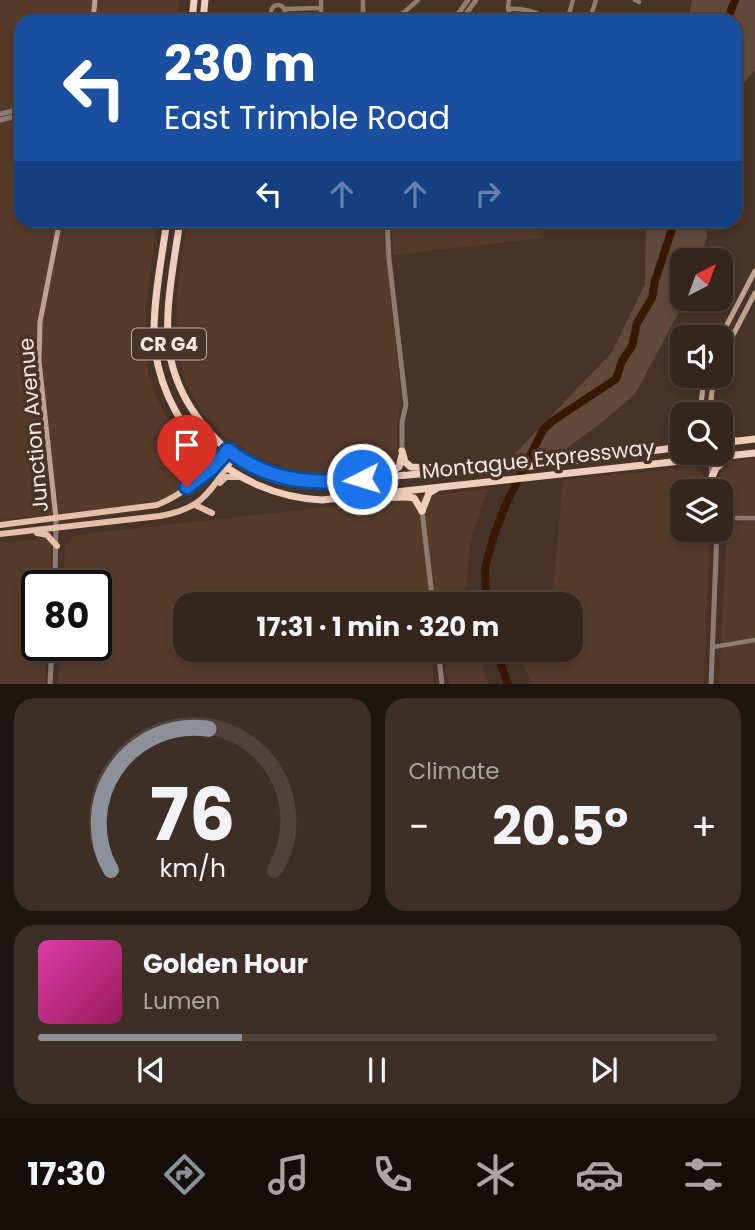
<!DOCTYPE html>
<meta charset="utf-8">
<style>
body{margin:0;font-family:Poppins,sans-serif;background:#3d2e26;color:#f1f3f6;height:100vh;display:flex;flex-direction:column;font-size:26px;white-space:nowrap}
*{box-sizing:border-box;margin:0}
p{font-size:23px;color:#aaa5a4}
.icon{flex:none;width:38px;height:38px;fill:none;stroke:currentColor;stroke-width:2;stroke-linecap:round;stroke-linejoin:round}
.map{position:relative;height:684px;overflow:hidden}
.side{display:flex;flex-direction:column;gap:14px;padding:14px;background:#1d1510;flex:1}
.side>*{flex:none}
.banner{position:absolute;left:14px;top:14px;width:728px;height:214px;border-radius:21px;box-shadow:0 4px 10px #0003,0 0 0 2px #4f433b;background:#1a4fa0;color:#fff;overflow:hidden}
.needle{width:46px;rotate:41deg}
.fabs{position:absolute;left:670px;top:248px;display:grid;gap:14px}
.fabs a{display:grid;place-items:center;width:63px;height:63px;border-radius:14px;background:#35261d;box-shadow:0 4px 10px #0003,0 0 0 2px #4f433b;font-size:35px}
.speed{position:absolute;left:21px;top:570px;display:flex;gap:14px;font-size:35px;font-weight:700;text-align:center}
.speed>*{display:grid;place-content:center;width:91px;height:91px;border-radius:50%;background:#35261d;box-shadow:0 4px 10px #0003,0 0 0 2px #4f433b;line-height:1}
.speed .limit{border:4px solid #111;border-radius:10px;background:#fff;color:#111}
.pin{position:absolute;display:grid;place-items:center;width:60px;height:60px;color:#fff;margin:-72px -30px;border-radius:50% 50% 50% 0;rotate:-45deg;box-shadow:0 0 7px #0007}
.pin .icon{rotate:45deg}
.me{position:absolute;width:77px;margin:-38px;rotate:265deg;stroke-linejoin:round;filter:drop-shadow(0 0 5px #0008)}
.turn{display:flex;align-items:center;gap:24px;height:147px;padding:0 35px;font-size:32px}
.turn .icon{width:91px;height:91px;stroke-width:2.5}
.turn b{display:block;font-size:49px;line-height:60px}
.lanes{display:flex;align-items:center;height:66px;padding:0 35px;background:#0003;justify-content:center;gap:35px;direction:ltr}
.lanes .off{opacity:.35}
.big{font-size:52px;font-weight:700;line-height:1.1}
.side .widget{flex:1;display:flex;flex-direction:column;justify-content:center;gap:10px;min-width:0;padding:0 24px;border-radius:21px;background:#3d2e26}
.side .dial{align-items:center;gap:0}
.dial svg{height:182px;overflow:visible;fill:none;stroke:#4f433b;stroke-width:7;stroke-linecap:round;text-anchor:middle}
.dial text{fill:#f1f3f6;stroke:none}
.song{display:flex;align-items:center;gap:21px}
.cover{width:84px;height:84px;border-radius:10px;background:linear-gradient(135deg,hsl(320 70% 55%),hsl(330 70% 35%))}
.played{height:7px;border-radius:4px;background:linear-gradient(90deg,#8c9099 30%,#4f433b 30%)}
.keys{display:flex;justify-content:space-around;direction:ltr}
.heat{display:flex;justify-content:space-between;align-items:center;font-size:38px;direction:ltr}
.side .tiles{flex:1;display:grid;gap:14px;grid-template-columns:1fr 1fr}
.widget:last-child{grid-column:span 2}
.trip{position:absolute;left:173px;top:592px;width:410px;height:70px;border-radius:21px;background:#35261d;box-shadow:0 4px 10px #0003,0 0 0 2px #4f433b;font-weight:700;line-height:70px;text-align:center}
.tabs{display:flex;height:112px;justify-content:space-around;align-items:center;background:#150f0c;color:#aaa5a4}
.tabs .icon{width:49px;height:49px}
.tabs .active{color:#8c9099}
.tabs b{font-size:32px;color:#f1f3f6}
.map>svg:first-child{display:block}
</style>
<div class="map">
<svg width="755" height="684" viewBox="0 0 755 684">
<rect width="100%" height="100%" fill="#473327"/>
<g fill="#563b2b">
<path d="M0 0H179L178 21H21V220L157 221 146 306 145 347 149 376 156 396 176 434 198 459 197 471 180 488 170 496 145 505 0 520Z"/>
<path d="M187 221H383L401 400 397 428 398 457 396 467 314 474 288 469 255 456 225 436 205 416 187 386 176 346 177 294Z"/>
<path d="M390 221H542L544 238 394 255Z"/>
<path d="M755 459V684H719L727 527 720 473 731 462Z"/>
<path d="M694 467 704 475 706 492H682V530H710L704 684H532L517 649H570V604H540V602L552 601 563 480Z"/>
<path d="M488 489 470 542 465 604H186V649H279L226 655 227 662 341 649H430L434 684H58L60 646H96V586H63L65 546 75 535Z"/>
<path d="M52 537 50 586H37V646H47L45 684H0V543Z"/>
<path d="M444 649H477L488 684H449Z"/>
</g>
<g fill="#61493c">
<path d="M692 0H755V70L735 93V21H688Z"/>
<path d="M646 221H706L707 237 698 261H682V299H686L635 394 605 420 555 457 506 463 612 352 645 284Z"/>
</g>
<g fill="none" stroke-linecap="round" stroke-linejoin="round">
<g stroke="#381802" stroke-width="8">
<path d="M727 21 735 0"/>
<path d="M486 604 485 568 494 535 506 504 543 430 551 422 616 379 622 361 632 346 637 323 652 298 655 281 675 220"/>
<path d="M495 649 508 684"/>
</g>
<g stroke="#8e7c72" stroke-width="4.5">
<path d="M321 0V21"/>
<path d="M363 0V21"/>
<path d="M509 0 508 9 512 21"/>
<path d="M635 0 639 2"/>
<circle cx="278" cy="12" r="7"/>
<path d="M284 9 321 8"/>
<path d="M508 9C521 8 541 12 550 21"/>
<path d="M284 15 321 14"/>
<path d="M383 21 401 15 418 0"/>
<path d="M488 21 490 19"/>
<path d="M567 21 573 0"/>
<path d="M589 21 596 0"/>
<path d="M721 518H755"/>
<path d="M713 647 755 640"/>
</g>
<g stroke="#8e7c72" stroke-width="5">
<path d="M453 21 468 0"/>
<path d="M461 21 476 0"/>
<path d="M0 114 21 109"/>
<path d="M0 120 21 115"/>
<path d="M387 220 389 259 406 405 402 422V451"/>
<path d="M710 458 714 492"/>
<path d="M422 511 433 604"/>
<path d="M55 586 56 518"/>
<path d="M438 649 442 684"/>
<path d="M50 684 52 646"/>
<path d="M711 684 717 530"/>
</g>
<g stroke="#bfa291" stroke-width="5">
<path d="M93 21 95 0"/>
<path d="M720 338 755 271"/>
<path d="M721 358 755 293"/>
<path d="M700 415 704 376"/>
<path d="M709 415 714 376"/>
<path d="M56 518 39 361 40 322 60 220"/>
</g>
<g stroke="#e5bfaa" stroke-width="6">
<path d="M220 483 226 477H240"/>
<path d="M195 505 212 513"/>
<path d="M0 525 157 505C184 494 210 472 228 450"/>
<path d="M37 533 47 535 57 546"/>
<path d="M0 534 160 516C206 508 210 489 235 456"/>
</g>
<g stroke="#efcebc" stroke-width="7">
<path d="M192 21 194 0"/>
<path d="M203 21 205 0"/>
<path d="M167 220C162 257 154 295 154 332 156 425 232 496 322 500L755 453"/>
<path d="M180 220C174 265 160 325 173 368 186 413 225 459 270 475 315 490 362 478 408 475 438 472 468 472 498 469 559 465 621 454 682 447"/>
<path d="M184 431C195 462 214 449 187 487"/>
<path d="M721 435 735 441"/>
<path d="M721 443 755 439"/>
<path d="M402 451 405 462 411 467 450 468"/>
<path d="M387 474 399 467 402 455"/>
<path d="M712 477 716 468 729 457"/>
<path d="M373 498C387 499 401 495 414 498L422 511"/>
<path d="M422 511 429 493 436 489"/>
</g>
</g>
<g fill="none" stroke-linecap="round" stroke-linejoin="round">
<g stroke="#114b97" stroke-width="18">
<path id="route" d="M187 487 212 468 228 450C269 482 313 485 362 479"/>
</g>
<use href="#route" stroke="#1a73e8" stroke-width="12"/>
</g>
<g text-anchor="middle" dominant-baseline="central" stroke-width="7" stroke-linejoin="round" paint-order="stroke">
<rect fill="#473327" stroke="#c1b1a8" stroke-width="2" x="132" y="328.5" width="74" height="31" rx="5"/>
<g font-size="19" font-weight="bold" fill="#f5e7e0">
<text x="169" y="344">CR G4</text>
</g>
<g font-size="21" fill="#f5e7e0" stroke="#473327">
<text transform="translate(33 425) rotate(-95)">Junction Avenue</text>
<text transform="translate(538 459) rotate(-6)">Montague Expressway</text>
</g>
</g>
</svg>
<div class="fabs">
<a><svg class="needle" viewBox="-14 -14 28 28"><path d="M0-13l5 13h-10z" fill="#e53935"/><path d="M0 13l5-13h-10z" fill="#aaa5a4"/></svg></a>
<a><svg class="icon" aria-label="sound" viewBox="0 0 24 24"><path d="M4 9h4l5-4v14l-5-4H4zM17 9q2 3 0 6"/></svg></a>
<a><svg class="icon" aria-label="search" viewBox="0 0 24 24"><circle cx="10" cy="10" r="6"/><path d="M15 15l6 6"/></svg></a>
<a><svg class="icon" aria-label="layers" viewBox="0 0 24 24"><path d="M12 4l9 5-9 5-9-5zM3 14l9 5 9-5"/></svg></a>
</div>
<div class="speed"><div class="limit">80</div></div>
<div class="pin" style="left:187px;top:487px;background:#d93025"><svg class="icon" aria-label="arrive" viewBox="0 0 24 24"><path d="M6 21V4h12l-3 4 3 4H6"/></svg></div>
<svg class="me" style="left:362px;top:479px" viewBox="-20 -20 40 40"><circle r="17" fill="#1a73e8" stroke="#fff" stroke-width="3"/><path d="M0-11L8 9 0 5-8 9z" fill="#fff"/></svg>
<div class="trip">17:31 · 1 min · 320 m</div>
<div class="banner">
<div class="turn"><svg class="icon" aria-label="left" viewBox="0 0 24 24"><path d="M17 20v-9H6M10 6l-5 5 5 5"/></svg><div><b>230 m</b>East Trimble Road</div></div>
<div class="lanes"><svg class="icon" aria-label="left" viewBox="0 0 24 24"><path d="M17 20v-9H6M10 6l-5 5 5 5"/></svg><svg class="icon off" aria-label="ahead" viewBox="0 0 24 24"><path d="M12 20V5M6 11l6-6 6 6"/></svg><svg class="icon off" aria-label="ahead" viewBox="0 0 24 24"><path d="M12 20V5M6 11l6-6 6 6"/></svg><svg class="icon off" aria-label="right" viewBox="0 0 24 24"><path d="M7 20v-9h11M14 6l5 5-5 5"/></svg></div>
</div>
</div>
<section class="side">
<div class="tiles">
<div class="widget dial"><svg viewBox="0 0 100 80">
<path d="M14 69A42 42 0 1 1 86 69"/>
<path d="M14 69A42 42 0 0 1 57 7" stroke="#8c9099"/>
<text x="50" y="56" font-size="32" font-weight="700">76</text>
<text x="50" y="72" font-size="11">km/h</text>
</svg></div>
<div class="widget"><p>Climate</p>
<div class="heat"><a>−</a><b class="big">20.5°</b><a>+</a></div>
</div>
<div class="widget">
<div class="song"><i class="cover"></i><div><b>Golden Hour</b><p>Lumen</p></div></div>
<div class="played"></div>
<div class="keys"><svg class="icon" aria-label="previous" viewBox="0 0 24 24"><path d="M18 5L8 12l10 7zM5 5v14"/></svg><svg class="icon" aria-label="pause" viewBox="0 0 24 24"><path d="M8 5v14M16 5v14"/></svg><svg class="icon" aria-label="next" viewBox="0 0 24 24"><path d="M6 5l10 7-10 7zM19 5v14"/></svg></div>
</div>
</div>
</section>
<nav class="tabs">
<b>17:30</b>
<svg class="icon active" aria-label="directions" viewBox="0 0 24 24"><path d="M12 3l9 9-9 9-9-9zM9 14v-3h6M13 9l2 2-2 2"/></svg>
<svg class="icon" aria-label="music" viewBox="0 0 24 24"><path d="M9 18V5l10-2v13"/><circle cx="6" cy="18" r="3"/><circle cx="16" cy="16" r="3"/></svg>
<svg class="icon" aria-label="phone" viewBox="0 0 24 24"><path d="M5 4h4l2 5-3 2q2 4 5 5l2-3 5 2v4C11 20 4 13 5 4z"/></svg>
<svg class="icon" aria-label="climate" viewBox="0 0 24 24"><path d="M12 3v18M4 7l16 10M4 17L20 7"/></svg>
<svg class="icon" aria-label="car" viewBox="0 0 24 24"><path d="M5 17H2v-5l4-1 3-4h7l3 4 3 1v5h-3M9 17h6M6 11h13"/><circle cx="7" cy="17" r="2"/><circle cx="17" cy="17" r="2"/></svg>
<svg class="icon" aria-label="filters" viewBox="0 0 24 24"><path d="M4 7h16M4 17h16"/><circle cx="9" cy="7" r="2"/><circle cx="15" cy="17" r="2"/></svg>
</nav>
